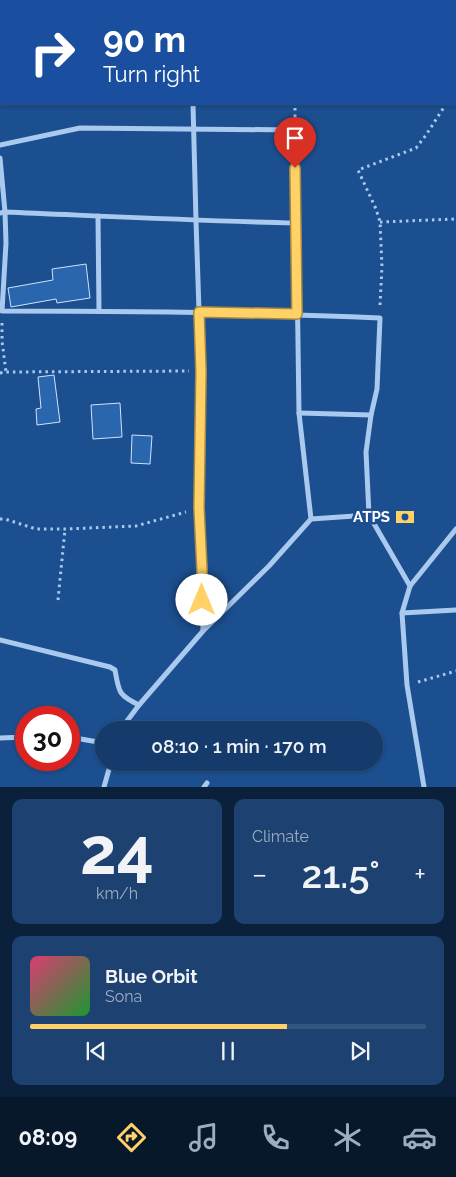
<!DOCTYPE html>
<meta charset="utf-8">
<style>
body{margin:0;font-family:Raleway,sans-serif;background:#1d4271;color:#f1f3f6;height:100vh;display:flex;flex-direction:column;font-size:19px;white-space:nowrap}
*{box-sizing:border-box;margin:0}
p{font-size:16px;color:#9dadc1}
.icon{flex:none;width:28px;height:28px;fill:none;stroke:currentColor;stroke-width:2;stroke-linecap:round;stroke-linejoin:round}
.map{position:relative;height:787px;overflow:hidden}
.panel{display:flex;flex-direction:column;gap:12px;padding:12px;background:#0b203b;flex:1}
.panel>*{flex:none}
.top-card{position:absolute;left:0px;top:0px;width:456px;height:105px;box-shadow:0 1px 4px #0004,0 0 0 1px #33557e;background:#1a4fa0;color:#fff;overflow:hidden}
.speed{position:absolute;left:15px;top:706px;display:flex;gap:10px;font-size:25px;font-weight:700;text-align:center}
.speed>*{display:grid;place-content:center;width:65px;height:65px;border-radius:50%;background:#143b6b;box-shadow:0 1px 4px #0004,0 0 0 1px #33557e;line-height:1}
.speed .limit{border:8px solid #d22;background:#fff;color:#111}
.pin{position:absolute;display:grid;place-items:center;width:42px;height:42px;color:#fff;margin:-51px -21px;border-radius:50% 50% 50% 0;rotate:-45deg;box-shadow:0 0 5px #0007}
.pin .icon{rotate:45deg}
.me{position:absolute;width:55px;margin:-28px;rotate:0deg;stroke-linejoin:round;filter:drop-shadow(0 0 4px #0008)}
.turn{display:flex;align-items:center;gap:18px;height:105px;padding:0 20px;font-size:22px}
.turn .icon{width:65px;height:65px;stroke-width:2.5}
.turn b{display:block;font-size:35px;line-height:42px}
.big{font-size:38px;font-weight:600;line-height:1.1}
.panel .card{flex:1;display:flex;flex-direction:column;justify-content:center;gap:8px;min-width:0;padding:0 18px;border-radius:10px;background:#1d4271}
.panel .dial{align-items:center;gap:0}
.dial b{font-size:65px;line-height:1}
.song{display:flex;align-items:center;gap:15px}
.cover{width:60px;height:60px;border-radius:8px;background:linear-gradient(135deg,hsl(340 70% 55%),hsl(130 70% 35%))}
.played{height:5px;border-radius:2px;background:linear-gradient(90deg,#ffd166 65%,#33557e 65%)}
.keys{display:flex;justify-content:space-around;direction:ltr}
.heat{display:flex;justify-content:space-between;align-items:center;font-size:28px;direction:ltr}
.panel .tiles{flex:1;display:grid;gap:12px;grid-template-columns:1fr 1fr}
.card:last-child{grid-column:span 2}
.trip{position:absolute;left:95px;top:721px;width:288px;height:50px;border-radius:25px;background:#143b6b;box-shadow:0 1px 4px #0004,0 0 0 1px #33557e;font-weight:600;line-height:50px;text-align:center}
.tab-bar{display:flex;height:80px;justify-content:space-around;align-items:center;background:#08182b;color:#9dadc1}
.tab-bar .icon{width:35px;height:35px}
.tab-bar .active{color:#ffd166}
.tab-bar b{font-size:22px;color:#f1f3f6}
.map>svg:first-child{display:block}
</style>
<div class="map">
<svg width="456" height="787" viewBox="0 0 456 787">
<rect width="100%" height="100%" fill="#1b4f8f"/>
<g fill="#2a66ad" stroke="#cfe3fa">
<path d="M86 264 90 298 57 303 56 299 11 307 8 288 53 280 52 269Z"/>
<path d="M54 375 60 422 37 425 36 409 41 408 38 377Z"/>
<path d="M120 403 122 437 93 439 91 405Z"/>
<path d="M132 435 152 436 150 464 131 463Z"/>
</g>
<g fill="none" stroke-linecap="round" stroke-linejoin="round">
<g stroke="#a9c9ee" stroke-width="3" stroke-dasharray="2.5 4" stroke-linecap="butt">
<path d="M297 1V0"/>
<path d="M455 90H456"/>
<path d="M295 117V104"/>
<path d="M380 222 456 219"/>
<path d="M380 305 382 267 380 222 376 209 358 170 416 148 426 135 446 104"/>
<path d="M2 323V341L6 372"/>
<path d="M0 373 6 372 189 371"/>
<path d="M0 519H5L36 529H65L136 526 186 512"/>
<path d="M58 600 65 529"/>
<path d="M418 682 456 671"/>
</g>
<g stroke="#a9c9ee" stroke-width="5">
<path d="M191 0V1"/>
<path d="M193 104 196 221 201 371 199 508 202 570 203 631"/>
<path d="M0 145 80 128 295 130 299 413 311 519"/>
<path d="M0 158 5 212 6 243 2 311C128 311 254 312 380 318L377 389 371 415 366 452 369 515 410 586"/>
<path d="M0 213 5 212C102 216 199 221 296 223"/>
<path d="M98 216 99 311"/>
<path d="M299 413 371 415"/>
<path d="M402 613 456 610"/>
<path d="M0 640 110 667 115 670C119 692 118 695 139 705"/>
<path d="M123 730 127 721 139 705 203 631 269 566 311 519 369 515"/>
<path d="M69 737 104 743"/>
<path d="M0 738 26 737"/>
<path d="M104 787 111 762"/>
<path d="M204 787 207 783"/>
<path d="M424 787 407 685 402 613 410 586 456 529"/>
</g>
</g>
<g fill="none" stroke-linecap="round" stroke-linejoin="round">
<g stroke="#a68842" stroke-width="12">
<path id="route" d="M202 600V570L199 508 201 371 199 312 297 314 295 168"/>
</g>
<use href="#route" stroke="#ffd166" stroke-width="9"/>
</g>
<defs>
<g id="bank-bare" transform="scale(1.5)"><path d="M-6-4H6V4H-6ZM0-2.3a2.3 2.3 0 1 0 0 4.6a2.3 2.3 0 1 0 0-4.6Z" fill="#ffd166" stroke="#1b4f8f" stroke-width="2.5" paint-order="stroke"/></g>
</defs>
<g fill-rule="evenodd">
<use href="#bank-bare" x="405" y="517"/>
</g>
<g text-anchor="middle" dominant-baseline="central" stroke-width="5" stroke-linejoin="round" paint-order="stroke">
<g font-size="15" font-weight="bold" fill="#fff" stroke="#1b4f8f" text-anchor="end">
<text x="390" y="517">ATPS</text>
</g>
</g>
</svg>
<div class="speed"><div class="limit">30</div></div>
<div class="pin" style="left:295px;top:168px;background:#d93025"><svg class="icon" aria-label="arrive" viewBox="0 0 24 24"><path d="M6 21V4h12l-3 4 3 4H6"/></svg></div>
<svg class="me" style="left:202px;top:600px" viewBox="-20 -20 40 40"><circle r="19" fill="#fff"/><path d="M0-13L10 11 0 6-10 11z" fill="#ffd166"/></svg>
<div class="trip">08:10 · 1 min · 170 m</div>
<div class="top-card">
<div class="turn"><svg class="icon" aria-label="right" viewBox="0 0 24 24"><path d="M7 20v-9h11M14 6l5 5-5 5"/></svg><div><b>90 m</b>Turn right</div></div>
</div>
</div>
<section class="panel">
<div class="tiles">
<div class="card dial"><b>24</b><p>km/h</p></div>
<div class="card"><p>Climate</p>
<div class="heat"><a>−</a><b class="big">21.5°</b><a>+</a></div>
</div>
<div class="card">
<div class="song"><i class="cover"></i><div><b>Blue Orbit</b><p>Sona</p></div></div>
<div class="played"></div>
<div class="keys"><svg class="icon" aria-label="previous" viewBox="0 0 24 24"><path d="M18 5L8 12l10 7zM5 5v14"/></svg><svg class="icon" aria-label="pause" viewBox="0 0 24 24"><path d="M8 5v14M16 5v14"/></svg><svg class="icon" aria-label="next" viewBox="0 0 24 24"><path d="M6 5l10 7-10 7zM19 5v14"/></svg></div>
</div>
</div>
</section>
<nav class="tab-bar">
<b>08:09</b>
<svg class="icon active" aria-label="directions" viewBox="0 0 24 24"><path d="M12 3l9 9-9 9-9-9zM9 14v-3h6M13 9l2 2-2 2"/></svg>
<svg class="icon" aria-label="music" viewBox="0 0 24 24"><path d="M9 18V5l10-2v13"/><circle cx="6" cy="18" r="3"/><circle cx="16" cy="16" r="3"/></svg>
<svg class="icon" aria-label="phone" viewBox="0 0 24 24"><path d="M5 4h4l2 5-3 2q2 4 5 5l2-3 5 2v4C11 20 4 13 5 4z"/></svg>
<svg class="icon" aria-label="climate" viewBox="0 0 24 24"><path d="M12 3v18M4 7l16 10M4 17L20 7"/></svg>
<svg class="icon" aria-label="car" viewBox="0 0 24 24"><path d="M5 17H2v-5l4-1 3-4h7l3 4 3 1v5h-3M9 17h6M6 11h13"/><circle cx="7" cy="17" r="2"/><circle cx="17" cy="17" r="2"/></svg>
</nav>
